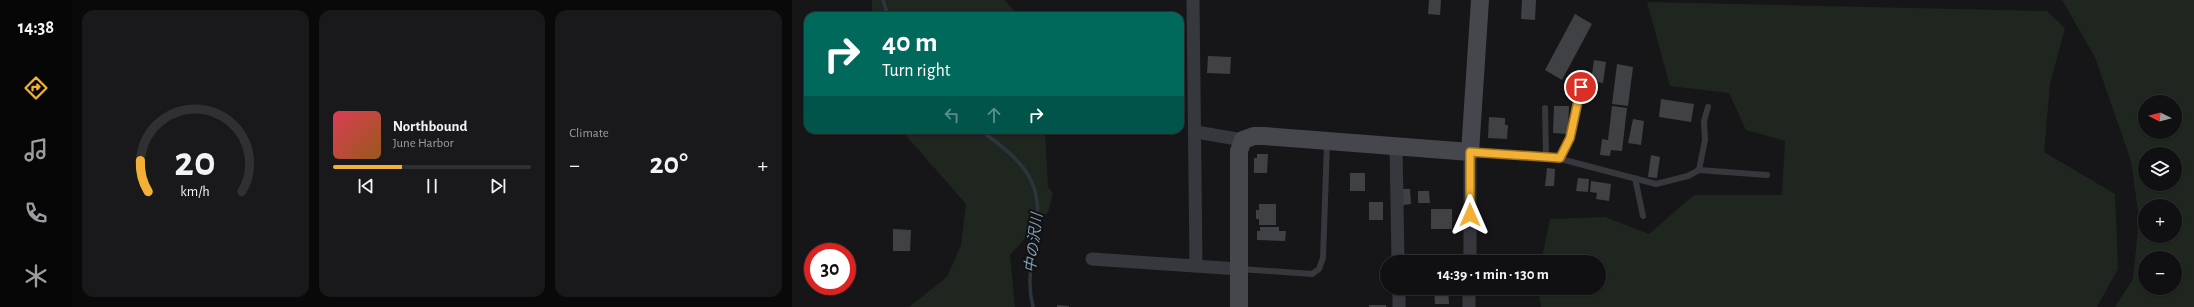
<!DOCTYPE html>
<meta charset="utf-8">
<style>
body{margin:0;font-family:"Alegreya Sans","Noto Sans JP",sans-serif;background:#19191b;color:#f1f3f6;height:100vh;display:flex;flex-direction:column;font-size:15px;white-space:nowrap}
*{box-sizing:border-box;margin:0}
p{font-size:13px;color:#9c9d9f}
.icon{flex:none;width:22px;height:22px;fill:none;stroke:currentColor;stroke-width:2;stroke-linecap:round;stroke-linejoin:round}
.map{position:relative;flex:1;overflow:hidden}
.sheet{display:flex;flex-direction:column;gap:10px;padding:10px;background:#09090a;width:720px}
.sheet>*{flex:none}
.hud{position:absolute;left:12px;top:12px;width:380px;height:122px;border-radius:12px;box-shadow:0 1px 3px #0004,0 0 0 1px #303032;background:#00695c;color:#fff;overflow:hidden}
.needle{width:26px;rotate:276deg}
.fabs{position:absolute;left:1346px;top:95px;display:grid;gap:8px}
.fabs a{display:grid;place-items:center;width:44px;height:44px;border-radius:50%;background:#101012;box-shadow:0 1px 3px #0004,0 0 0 1px #303032;font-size:20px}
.speed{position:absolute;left:12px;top:243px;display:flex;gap:8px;font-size:20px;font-weight:700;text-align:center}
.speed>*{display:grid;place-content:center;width:52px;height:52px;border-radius:50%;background:#101012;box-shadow:0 1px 3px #0004,0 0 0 1px #303032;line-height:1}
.speed .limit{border:6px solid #d22;background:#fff;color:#111}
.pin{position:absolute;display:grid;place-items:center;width:34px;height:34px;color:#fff;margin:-17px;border:2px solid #fff;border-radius:50%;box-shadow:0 1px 4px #0007}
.me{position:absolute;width:44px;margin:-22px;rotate:0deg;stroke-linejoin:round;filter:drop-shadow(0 0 3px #0008)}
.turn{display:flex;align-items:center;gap:14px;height:84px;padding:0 12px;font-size:18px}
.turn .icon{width:52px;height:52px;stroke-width:2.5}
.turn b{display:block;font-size:28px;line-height:34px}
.lanes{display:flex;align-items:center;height:38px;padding:0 12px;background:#0003;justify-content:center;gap:20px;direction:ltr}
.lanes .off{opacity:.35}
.big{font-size:30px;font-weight:600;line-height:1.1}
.sheet .widget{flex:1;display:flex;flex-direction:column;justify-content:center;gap:6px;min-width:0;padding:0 14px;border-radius:12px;background:#19191b}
.sheet .dial{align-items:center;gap:0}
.dial svg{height:104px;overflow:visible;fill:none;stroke:#303032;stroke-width:7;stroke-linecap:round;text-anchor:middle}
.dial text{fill:#f1f3f6;stroke:none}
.song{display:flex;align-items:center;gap:12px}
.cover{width:48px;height:48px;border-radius:6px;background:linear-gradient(135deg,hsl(350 70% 55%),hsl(30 70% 35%))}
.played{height:4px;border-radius:2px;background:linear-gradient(90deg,#f2b134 35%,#303032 35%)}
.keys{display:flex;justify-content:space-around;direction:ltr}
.heat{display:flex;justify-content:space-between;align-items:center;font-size:22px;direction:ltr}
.sheet .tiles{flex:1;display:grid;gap:10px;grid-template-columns:repeat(3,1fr)}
.trip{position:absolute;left:588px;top:255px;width:226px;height:40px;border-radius:20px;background:#101012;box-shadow:0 1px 3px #0004,0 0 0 1px #303032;font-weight:600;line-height:40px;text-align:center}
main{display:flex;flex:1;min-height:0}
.menu{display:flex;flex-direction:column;width:72px;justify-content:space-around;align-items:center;background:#060607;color:#9c9d9f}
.menu .icon{width:28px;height:28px}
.menu .on{color:#f2b134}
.menu b{font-size:18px;color:#f1f3f6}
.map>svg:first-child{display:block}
</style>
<main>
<nav class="menu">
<b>14:38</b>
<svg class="icon on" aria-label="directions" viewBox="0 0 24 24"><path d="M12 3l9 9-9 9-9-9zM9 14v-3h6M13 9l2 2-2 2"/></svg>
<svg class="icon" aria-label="music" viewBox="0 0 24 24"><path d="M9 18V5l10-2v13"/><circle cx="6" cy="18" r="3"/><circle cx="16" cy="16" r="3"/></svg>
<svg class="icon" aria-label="phone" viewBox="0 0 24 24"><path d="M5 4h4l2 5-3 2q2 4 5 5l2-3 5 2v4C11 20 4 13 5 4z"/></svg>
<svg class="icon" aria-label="climate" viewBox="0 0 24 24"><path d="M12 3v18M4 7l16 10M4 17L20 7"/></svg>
</nav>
<section class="sheet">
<div class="tiles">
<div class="widget dial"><svg viewBox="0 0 100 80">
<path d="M14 69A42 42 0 1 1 86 69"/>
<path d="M14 69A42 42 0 0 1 8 45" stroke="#f2b134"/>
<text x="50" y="56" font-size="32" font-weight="700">20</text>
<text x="50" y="72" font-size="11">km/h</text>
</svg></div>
<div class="widget">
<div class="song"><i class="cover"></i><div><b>Northbound</b><p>June Harbor</p></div></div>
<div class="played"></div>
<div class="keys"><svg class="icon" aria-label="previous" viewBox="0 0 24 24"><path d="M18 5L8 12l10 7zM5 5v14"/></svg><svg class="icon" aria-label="pause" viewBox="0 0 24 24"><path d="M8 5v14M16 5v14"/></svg><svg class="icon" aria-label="next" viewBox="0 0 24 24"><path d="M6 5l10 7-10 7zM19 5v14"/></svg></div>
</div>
<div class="widget"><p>Climate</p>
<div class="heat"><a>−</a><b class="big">20°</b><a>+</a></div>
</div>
</div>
</section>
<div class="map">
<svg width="1402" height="307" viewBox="0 0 1402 307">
<rect width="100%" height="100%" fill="#161618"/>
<g fill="#1e261f" fill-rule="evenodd">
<path d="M80 0H213L226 16H80Z"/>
<path d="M1270 0H1402V307H1323L1341 279 1347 218 1339 161 1303 57ZM1353 102H1383V132H1353ZM1353 154H1383V184H1353ZM1353 206H1383V236H1353ZM1353 258H1383V288H1353Z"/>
<path d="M855 2 1255 11 1273 28 1258 84 1252 152 1323 194 1326 269 1305 307H749L746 288H807V262H749L758 219 813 217 857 234 902 195H990L993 141 954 130 937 93 878 86Z"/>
<path d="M109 130H253L256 187 261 193 256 212 218 255 223 307H117L155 277 169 245 174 204Z"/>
</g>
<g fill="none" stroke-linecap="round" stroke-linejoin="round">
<g stroke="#2c353c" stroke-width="3.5">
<path d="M91 0 96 16"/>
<path d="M188 130C236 165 253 182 243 244 239 267 235 283 241 307"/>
</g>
</g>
<g fill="#404145">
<path d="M637 0H649L648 15 636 14Z"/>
<path d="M730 0H744L743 20 729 19Z"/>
<path d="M783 14 800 24 770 80 753 70Z"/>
<path d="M416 56 439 57 438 74 415 73Z"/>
<path d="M802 60 814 62 811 83 799 81Z"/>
<path d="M825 64 841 67 836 106 820 104Z"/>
<path d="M869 99 902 104 899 122 867 117Z"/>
<path d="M762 106H777L776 134 761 133Z"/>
<path d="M820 106 835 108 830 151 819 150 818 156 808 155 810 139 816 140Z"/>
<path d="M697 117 713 118V125H716L715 139 696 138Z"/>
<path d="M841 119 852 121 849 145 836 143Z"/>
<path d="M465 154H476L475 173H462V158H465Z"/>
<path d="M859 155 868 157 865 178 856 177Z"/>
<path d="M755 168 763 169 762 186H753Z"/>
<rect x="558" y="173" width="15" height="18"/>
<path d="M786 178 797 179 796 192 784 191Z"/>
<path d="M799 181 819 184 817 201 804 199 805 193 798 192Z"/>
<path d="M611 189H618L619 204 611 205Z"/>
<path d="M626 191H637L638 203H626Z"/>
<rect x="577" y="202" width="14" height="18"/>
<path d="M467 204H484V225H467V219H464V210H467Z"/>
<rect x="639" y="209" width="21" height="20"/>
<path d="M468 227H487V231H494L493 241 465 240V231H468Z"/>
<path d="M101 229 119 230 118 251H101Z"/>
<rect x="616" y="257" width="19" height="5"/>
<path d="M642 288H656L657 304H643Z"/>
<path d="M265 305 277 306V307H265Z"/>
<rect x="577" y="305" width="17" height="2"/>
</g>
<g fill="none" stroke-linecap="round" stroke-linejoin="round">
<g stroke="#37383d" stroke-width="6">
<path d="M753 108 754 156"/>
<path d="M679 152 761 157 864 184 896 176 907 170 975 175"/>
<path d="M767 158 778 138 789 87"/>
<path d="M907 170 913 140 912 121 916 107"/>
<path d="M843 178 851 216"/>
<path d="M448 269 520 274 527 269 531 258 535 143"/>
</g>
<g stroke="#37383d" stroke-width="13">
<path d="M401 0 404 266"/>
<path d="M404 132 451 140"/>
<path d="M604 145 606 262"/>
<path d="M300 259 447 269"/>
<path d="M678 262V152"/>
<path d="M607 288V307"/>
<path d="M677 307V288"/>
</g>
<path stroke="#45474d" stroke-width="18" d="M447 307V151L451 140 462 136H472L678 152 688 0"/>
</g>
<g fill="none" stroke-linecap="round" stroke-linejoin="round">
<g stroke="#9d7322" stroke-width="10">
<path id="route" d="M678 215V152L768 158 778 138 789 87"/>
</g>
<use href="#route" stroke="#f2b134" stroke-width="7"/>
</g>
<g text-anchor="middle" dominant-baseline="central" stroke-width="4" stroke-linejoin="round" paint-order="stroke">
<g font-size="15" font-style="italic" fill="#7f9bb3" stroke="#111113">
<text transform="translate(242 243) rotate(-83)">中の沢川</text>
</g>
</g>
</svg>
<div class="fabs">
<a><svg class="needle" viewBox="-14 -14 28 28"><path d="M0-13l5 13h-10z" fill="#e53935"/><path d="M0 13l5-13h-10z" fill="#9c9d9f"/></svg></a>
<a><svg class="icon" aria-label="layers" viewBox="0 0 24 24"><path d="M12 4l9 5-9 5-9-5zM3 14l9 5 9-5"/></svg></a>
<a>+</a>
<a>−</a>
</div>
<div class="speed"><div class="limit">30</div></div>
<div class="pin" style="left:789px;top:87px;background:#d93025"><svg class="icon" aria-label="arrive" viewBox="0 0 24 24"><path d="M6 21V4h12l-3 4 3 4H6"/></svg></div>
<svg class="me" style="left:678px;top:215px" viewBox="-20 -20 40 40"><path d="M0-17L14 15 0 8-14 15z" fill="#f2b134" stroke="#fff" stroke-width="4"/></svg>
<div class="trip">14:39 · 1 min · 130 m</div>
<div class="hud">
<div class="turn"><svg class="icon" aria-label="right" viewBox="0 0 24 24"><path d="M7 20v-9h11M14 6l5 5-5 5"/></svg><div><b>40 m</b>Turn right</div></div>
<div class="lanes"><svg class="icon off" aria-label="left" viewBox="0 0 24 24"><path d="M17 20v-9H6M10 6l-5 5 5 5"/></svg><svg class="icon off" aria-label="ahead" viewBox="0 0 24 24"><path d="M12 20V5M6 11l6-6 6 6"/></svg><svg class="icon" aria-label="right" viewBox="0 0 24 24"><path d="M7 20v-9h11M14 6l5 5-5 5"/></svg></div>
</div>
</div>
</main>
